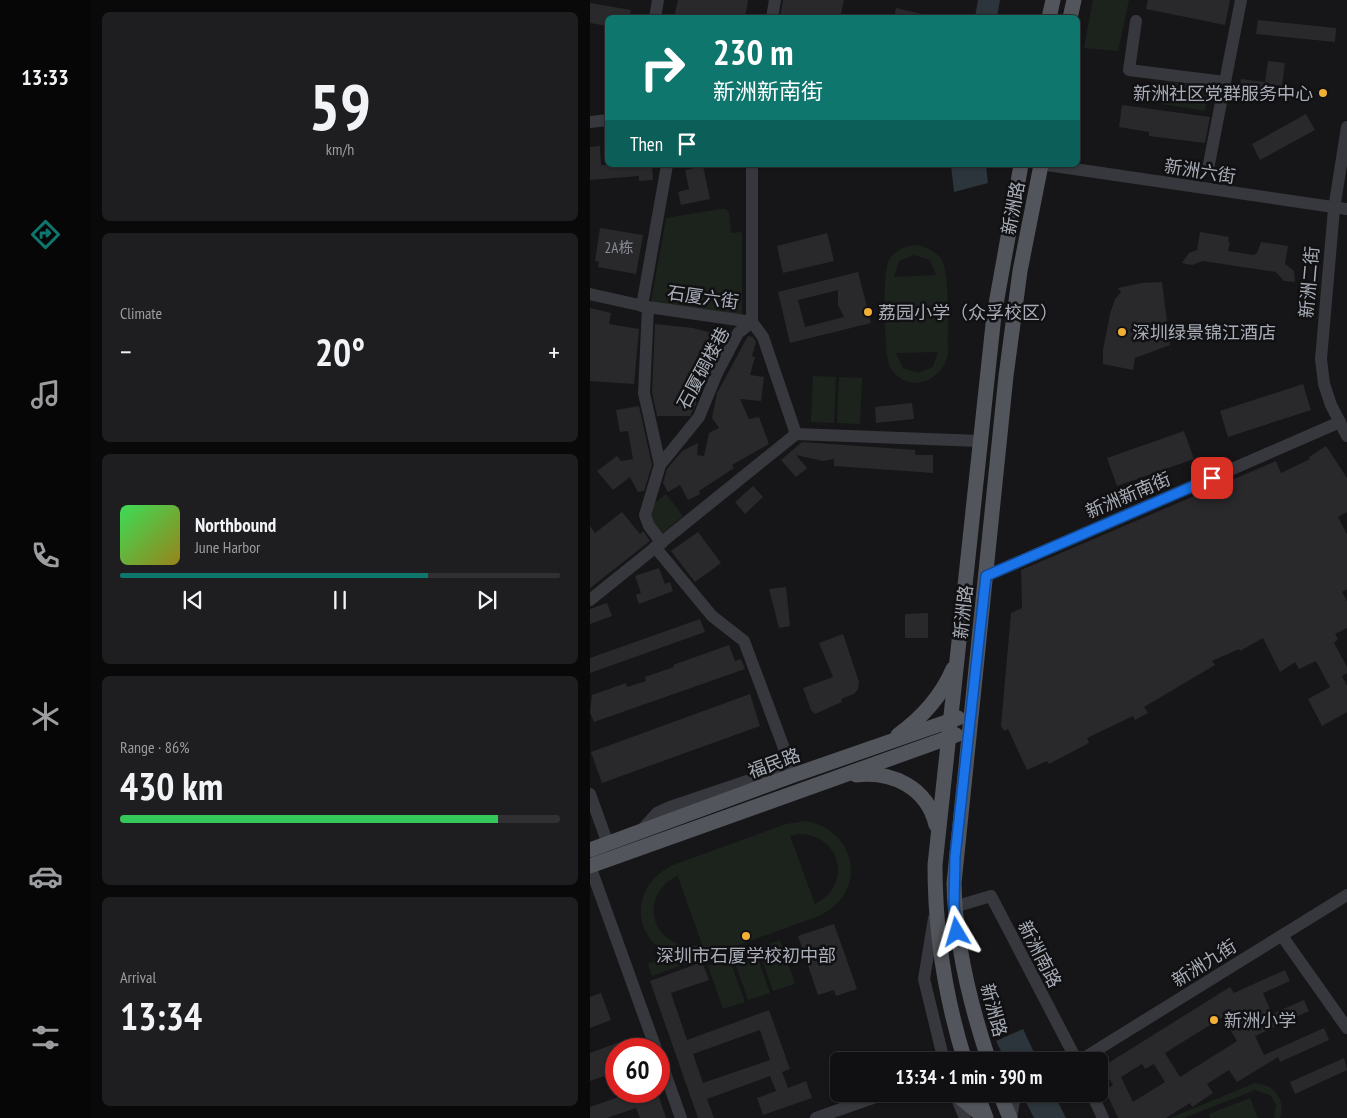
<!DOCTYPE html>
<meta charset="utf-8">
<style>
body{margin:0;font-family:"PT Sans Narrow","Noto Sans SC",sans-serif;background:#1e1e20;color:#f1f3f6;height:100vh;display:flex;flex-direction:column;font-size:19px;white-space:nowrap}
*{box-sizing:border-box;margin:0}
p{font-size:16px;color:#9c9d9f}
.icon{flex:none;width:28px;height:28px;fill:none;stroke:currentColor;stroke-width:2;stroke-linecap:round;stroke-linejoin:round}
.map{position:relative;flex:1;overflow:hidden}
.drawer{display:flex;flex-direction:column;gap:12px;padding:12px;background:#09090a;width:500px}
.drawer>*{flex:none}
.top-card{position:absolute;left:15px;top:15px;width:475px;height:152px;border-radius:8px;box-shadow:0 1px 4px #0004,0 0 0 1px #303032;background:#0f766e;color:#fff;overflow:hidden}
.speed{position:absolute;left:15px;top:1038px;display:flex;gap:10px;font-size:25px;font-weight:700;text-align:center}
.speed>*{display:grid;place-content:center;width:65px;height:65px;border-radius:50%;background:#101012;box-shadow:0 1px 4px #0004,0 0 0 1px #303032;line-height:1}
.speed .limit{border:8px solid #d22;background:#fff;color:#111}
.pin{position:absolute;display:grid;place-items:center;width:42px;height:42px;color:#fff;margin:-21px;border-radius:10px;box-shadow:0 2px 8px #0006}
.me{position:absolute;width:55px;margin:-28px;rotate:353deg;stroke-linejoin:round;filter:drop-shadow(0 0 4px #0008)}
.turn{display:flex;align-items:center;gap:18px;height:105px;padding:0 25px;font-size:22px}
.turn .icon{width:65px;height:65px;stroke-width:2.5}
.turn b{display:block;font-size:35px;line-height:42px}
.then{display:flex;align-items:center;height:48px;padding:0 25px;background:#0003;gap:10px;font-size:19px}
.big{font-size:38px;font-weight:600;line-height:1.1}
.drawer .card{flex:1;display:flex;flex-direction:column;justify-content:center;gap:8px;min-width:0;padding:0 18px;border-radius:8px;background:#1e1e20}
.drawer .dial{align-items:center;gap:0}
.dial b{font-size:65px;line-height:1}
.song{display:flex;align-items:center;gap:15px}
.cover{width:60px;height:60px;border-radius:8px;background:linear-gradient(135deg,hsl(130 70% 55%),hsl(50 70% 35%))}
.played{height:5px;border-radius:2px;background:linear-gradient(90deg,#0f766e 70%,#303032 70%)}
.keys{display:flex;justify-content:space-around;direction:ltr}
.heat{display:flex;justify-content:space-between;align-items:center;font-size:28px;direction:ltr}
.charge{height:8px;border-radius:4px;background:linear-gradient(90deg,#34c759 86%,#303032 0)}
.trip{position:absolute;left:240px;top:1052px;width:278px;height:50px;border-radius:8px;background:#101012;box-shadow:0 1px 4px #0004,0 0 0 1px #303032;font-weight:600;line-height:50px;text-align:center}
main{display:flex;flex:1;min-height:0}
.dock{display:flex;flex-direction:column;width:90px;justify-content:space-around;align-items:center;background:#060607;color:#9c9d9f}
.dock .icon{width:35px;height:35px}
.dock .selected{color:#0f766e}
.dock b{font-size:22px;color:#f1f3f6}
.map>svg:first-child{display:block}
</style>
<main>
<nav class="dock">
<b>13:33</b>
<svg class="icon selected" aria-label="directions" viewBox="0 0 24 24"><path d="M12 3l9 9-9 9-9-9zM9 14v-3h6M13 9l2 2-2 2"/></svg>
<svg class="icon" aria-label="music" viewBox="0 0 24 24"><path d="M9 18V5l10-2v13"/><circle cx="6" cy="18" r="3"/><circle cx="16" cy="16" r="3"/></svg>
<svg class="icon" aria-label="phone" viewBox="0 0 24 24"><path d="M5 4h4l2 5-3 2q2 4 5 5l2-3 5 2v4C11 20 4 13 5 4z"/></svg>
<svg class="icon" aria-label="climate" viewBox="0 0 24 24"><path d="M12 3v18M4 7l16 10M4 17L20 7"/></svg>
<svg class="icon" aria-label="car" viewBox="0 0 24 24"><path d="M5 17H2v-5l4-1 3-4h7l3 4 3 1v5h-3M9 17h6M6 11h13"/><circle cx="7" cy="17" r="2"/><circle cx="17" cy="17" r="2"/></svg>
<svg class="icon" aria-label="filters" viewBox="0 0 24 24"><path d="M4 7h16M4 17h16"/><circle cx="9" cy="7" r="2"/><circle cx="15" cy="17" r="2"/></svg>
</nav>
<section class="drawer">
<div class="card dial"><b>59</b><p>km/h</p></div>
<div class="card"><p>Climate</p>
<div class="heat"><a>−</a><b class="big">20°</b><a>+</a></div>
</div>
<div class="card">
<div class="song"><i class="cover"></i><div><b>Northbound</b><p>June Harbor</p></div></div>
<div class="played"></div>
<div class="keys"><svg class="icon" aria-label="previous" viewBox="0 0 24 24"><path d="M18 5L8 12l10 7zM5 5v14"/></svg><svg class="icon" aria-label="pause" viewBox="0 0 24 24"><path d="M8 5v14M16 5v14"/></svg><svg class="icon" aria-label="next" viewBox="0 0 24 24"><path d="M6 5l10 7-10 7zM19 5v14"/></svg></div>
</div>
<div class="card"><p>Range · 86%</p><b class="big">430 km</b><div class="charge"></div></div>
<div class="card"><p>Arrival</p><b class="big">13:34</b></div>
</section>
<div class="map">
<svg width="757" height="1118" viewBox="0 0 757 1118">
<rect width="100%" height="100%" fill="#161618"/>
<g fill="#1c231d" fill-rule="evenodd">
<path d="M503 0H539L528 51 494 48Z"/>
<path d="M576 81 619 88 615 111 572 104Z"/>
<path d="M130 209H136L139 213 141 233 152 232V316L61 302 76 218Z"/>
<path d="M324 245C335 246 344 250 351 259 361 274 357 332 358 352 355 381 317 396 300 367 294 355 292 272 299 260 304 251 314 247 324 245ZM324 255 340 260 346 275 304 277 309 261ZM348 352 343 367 328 373 313 368 306 353Z"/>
<path d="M223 376 246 377 244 423 221 422Z"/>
<path d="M249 377 272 378 270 424 247 423Z"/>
<path d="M76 494 93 516 70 535 60 517 61 506Z"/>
<path d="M216 821C268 831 278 893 229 916L62 976 58 964 81 955C39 935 42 884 83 865L196 824ZM207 834C251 833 264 885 225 904L200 836ZM87 876 88 877 112 944C65 956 44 897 87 876Z"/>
<path d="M190 940 205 984 183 991 168 948Z"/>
<path d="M165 949 180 993 158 1000 143 957Z"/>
<path d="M139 958 155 1002 133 1009 118 966Z"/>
<path d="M665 1083C684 1084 696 1099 690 1118H684L686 1104 680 1095 665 1090 594 1118H580Z"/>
<path d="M660 1098 668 1118H620L619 1114Z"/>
</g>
<g fill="#2c353c">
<path d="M388 0H410L407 17H385Z"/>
<path d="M361 165H396L398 183 364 192Z"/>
<path d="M433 1029 448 1061H416L406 1041Z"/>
<path d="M432 1094H464L476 1118H444Z"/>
</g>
<g fill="#29292c" fill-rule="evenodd">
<path d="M88 0H158L155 18H84Z"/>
<path d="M193 0H254L250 18H190Z"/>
<path d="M558 0H640L635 25 556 9Z"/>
<path d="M0 3 41 10 39 18H18V26L0 23Z"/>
<path d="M306 8 332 14 331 18H304Z"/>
<path d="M668 20 746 28 745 42 666 34Z"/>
<path d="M678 61 695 63 692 86 684 85 682 100 648 96 651 79 675 82Z"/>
<path d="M532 105 620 117 615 143 559 136V132L529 127Z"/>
<path d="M716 114 725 130 670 160 662 144Z"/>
<path d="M10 146 11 165H62L63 180 49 181V176L0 180V147Z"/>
<path d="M113 166 120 199 91 205 88 192 99 189 95 170Z"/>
<path d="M10 228 53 235 46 274 8 267 9 262 5 261Z"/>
<path d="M610 232 639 237 638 242H640L638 251 664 255 667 253 671 242 698 246 695 264 704 271 705 282 694 281 686 272 613 261 602 265 592 263 599 253 607 250Z"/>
<path d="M237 233 244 261 193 273 187 246Z"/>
<path d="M268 272 281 323 200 343 188 292ZM248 290V305L254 317 215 327 208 300Z"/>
<path d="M572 282 580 345 545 358 543 370 513 364V350L520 314 525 299 531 292 528 288 551 283Z"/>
<path d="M0 308 21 313 19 324 49 329 44 384 0 381Z"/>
<path d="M65 324 103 328 137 337 118 373 112 372 110 392 109 395 106 390V404L100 416H67L62 392Z"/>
<path d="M158 336 163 337 166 342 162 356 165 357 160 375 174 377 171 401 150 399 159 419 169 417 179 444 142 465 144 468 109 491 110 494 98 500 90 485 78 492 73 483 77 469 92 451 108 443 107 455 114 456 119 433 129 428 122 418 127 393Z"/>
<path d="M713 384 721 410 638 437 630 411Z"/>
<path d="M322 403 324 419 286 423 285 407Z"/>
<path d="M49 406 62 465 54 491 48 492 40 477 23 490 7 471 27 456 31 461 43 459 38 431 30 432 26 410Z"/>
<path d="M594 431 604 459 527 486 517 458Z"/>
<path d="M212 442 325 450V455H343V473L244 466V459L233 461 206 455 217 468 206 477 191 460Z"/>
<path d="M736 446 757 478V512L748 517 757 534V589L752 592 757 601V628L745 634 748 639 744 643 757 667V673L752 676 757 686V712L732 726 718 699 740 687 726 661 709 669 705 662 690 672 673 638 650 651 649 649 622 661 625 665 554 707 558 713 545 720 543 716 497 738 499 743 459 764 457 761 437 770 418 729 414 731 411 726 421 613 432 608 431 570 686 461 691 473 720 459 719 457Z"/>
<path d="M163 486 173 497 155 514 145 502Z"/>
<path d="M32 512 50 534 53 531 60 541 0 588V526L5 533Z"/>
<path d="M108 532 131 563 105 582 81 551Z"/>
<path d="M69 568 75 584 80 582 83 591 49 604 46 595 51 593 45 576Z"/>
<path d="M196 587 200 626 189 628 179 589Z"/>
<path d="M17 603 22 616 0 624V609Z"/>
<path d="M338 613V638H315V614Z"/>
<path d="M110 619 115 632 0 673V658Z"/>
<path d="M253 634 269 682 268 689 264 694 251 699 252 702 225 714 221 710 213 688 243 677 229 643Z"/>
<path d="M139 645 145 661 151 659 155 669 4 722 0 712 2 695 36 683 37 687 56 681 55 677 84 667 83 665Z"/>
<path d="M160 694 170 726 12 783 1 752Z"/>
<path d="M244 924 267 989 246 996 244 990 228 995 208 936Z"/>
<path d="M112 962 119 980 81 993 97 1040 179 1010 200 1069 192 1072 198 1088 216 1081 222 1098 173 1115 167 1098 186 1091 180 1076 117 1099 124 1118H108L60 981ZM170 1030 180 1060 113 1083 103 1054Z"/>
<path d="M695 970 700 981 673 993 682 1014 714 1000 719 1011 665 1036 674 1055 734 1028 739 1040 690 1062 688 1057 647 1082 639 1070 617 1084 623 1093 602 1107 600 1103 576 1118H528L515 1090 523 1085 512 1067 640 987 644 993ZM633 1017 647 1041 590 1077 575 1053ZM552 1064 555 1069 564 1064 575 1082 543 1102 531 1077Z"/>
<path d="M11 993 21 1020 0 1028V997Z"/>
<path d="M43 1037 48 1049H26V1072L0 1081V1053Z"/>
<path d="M754 1058 757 1070 705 1094 700 1082Z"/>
<path d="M46 1091H67L76 1118H50L46 1108 17 1118H0V1107Z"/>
</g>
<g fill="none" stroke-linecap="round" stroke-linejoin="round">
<g stroke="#37383d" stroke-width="12">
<path d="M65 18 68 0"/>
<path d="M182 18 185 0"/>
<path d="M546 21 539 70 635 82"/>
<path d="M0 122 18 120"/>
<path d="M757 127 744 209 731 359 734 384 741 405 757 436"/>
<path d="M457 165 757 209"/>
<path d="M618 169 651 0"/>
<path d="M0 294 58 307 162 322 173 337 206 434"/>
<path d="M52 306 77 165"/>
<path d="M58 307 54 393 70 465"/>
<path d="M72 543 59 526 55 515 70 465 109 417 127 373 148 333 162 322V165"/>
<path d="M396 576 750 422"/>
<path d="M0 600 206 434 390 441"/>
<path d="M0 794 18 844"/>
<path d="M50 832 67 813 80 807 172 776 204 775 154 641 122 616 65 547"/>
<path d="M0 866 66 1049"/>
<path d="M364 907 401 896 487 1061"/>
<path d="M344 918 334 979 354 1061"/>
<path d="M692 936 757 1028"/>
<path d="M69 1056 91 1118"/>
<path d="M489 1061 757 895"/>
<path d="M365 1094 375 1118"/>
<path d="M502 1094 513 1118"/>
<path d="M226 1118 294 1094"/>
<path d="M421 1118 424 1101 430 1094"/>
</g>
<g stroke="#53555c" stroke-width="15">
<path d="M459 18 463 0"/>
<path d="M480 18 484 0"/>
<path d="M308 735C333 717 351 697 363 669"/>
<path d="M266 775C302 771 337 787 346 825"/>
<path d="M0 850 204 775 368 718"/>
<path d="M0 866 366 735"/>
<path d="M375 1061C355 997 345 932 345 865L404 315 431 165"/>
<path d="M399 1061C380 1004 365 943 364 883L416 376 430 271 451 165"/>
<path d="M366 1094 395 1118"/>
<path d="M387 1094 396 1118"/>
<path d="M410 1094 420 1118"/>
</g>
</g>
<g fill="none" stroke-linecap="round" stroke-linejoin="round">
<g stroke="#114b97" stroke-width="12">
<path id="route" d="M367 932 364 907 365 857 396 576 622 478"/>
</g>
<use href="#route" stroke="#1a73e8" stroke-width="9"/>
</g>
<g fill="#f2b134" stroke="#111113" stroke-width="2">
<circle cx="733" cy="93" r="5"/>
<circle cx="278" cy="312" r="5"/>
<circle cx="532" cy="332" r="5"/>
<circle cx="156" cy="936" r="5"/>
<circle cx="624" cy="1020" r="5"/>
</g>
<g text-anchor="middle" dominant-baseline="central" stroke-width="5" stroke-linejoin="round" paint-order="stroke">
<g font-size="15" fill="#888b94">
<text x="29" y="247">2A栋</text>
</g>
<g font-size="18" fill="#a8adb8" stroke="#111113" text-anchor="start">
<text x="723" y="93" text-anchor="end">新洲社区党群服务中心</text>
<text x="288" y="312">荔园小学（众孚校区）</text>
<text x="542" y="332">深圳绿景锦江酒店</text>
<text x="156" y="955" text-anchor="middle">深圳市石厦学校初中部</text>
<text x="634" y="1020">新洲小学</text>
</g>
<g font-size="18" fill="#a8adb8" stroke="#111113">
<text transform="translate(610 171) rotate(9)">新洲六街</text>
<text transform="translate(423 208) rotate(-79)">新洲路</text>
<text transform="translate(719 282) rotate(-85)">新洲二街</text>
<text transform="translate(113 297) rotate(8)">石厦六街</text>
<text transform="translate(113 368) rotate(-62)">石厦碉楼巷</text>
<text transform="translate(538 495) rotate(-23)">新洲新南街</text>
<text transform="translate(373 612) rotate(-84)">新洲路</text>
<text transform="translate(184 763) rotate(-20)">福民路</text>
<text transform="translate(450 954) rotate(63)">新洲南路</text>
<text transform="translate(614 963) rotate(-32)">新洲九街</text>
<text transform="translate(404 1010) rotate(75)">新洲路</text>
</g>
</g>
</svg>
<div class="speed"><div class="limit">60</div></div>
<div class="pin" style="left:622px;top:478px;background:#d93025"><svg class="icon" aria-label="arrive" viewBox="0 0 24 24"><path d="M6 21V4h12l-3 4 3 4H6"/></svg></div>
<svg class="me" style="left:367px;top:932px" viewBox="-20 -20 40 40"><path d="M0-17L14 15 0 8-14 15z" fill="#1a73e8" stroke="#fff" stroke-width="4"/></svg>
<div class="trip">13:34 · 1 min · 390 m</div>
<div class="top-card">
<div class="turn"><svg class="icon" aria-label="right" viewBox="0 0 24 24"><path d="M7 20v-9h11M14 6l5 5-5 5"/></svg><div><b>230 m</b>新洲新南街</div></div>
<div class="then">Then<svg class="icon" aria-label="arrive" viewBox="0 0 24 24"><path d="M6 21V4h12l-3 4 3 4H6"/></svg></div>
</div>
</div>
</main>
